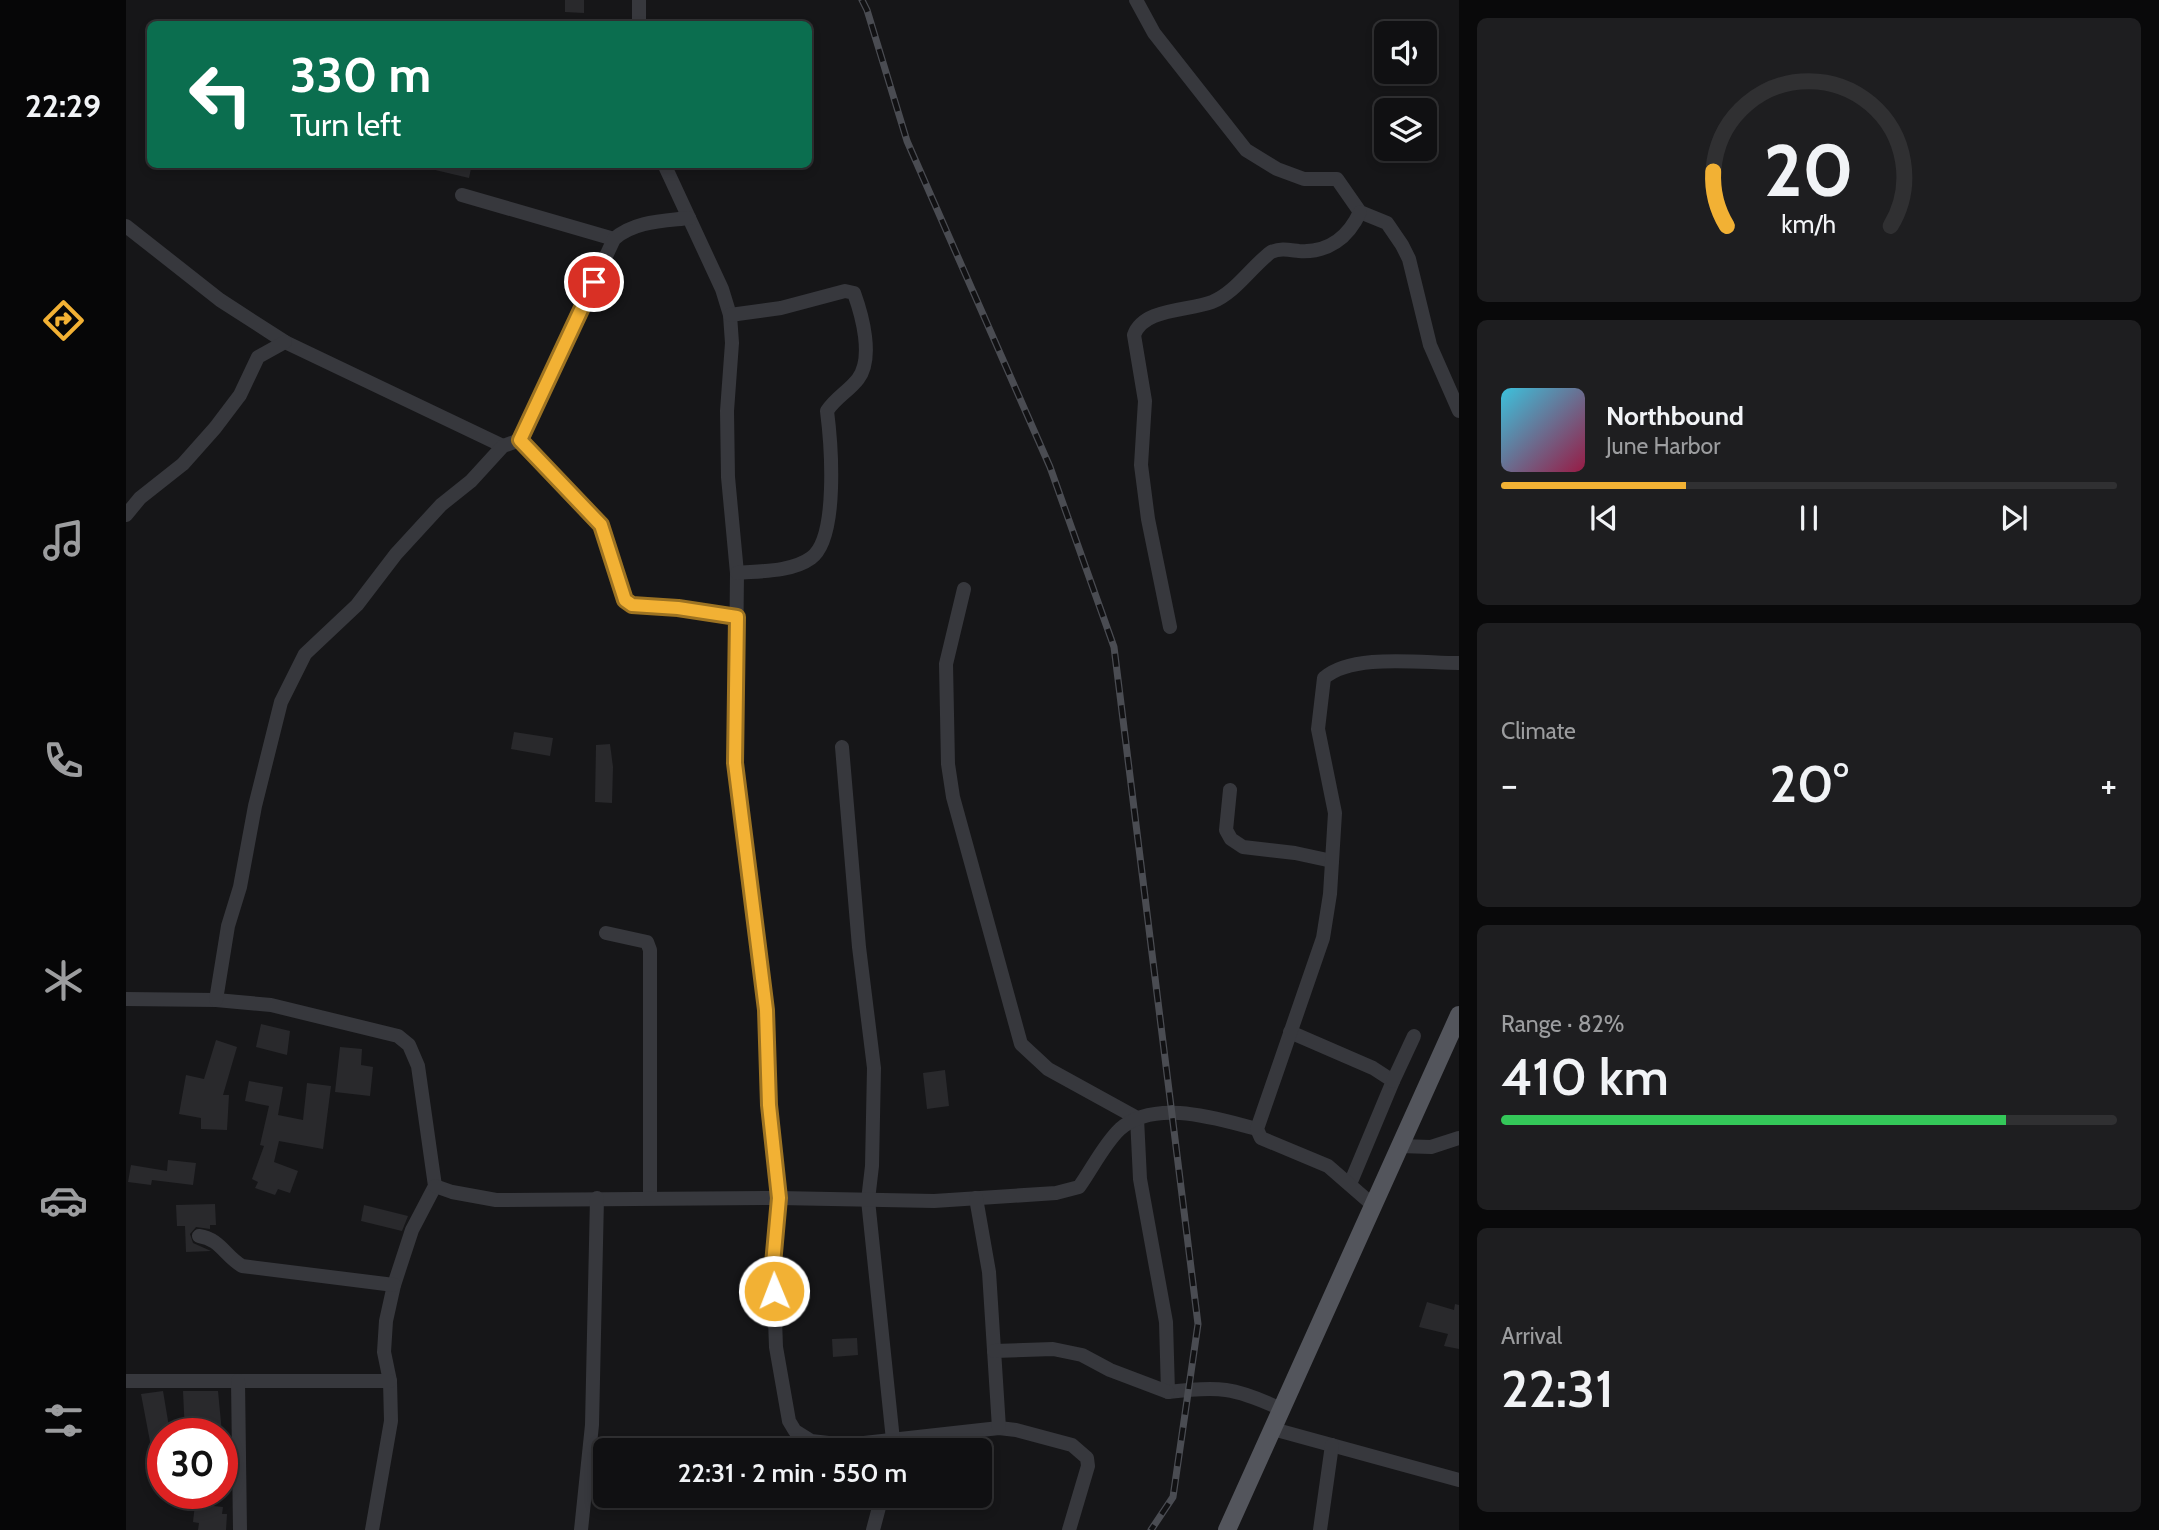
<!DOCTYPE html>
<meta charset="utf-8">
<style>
body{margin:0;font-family:Cabin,sans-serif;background:#1e1e20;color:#f1f3f6;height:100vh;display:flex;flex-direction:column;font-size:26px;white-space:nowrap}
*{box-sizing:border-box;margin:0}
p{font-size:23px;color:#9c9d9f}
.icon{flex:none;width:38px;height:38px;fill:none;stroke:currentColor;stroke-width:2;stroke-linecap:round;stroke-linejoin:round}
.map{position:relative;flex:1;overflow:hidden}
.panel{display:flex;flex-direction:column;gap:18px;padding:18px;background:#09090a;width:700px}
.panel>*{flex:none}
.top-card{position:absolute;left:21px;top:21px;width:665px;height:147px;border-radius:10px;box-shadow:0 4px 10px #0003,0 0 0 2px #303032;background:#0b6e4f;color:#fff;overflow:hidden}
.buttons{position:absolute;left:1248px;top:21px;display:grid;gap:14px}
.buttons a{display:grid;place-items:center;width:63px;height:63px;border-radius:10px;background:#101012;box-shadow:0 4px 10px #0003,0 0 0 2px #303032;font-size:35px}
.speed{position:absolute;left:21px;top:1418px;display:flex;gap:14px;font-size:35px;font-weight:700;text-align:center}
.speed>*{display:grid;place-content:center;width:91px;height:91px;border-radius:50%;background:#101012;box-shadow:0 4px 10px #0003,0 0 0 2px #303032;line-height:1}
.speed .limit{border:10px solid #d22;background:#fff;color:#111}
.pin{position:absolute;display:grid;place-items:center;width:60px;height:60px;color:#fff;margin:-30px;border:4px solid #fff;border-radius:50%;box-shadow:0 2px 7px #0007}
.me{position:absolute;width:77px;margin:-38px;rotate:359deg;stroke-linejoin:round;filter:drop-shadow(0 0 5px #0008)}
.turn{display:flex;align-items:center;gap:24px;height:147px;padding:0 28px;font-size:32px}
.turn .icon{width:91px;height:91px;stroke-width:2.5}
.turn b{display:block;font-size:49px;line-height:60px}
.big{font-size:52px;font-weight:600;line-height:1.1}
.panel .widget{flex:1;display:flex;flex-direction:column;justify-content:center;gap:10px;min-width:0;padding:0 24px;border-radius:10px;background:#1e1e20}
.panel .dial{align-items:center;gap:0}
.dial svg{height:182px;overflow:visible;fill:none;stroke:#303032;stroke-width:7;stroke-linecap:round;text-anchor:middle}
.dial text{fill:#f1f3f6;stroke:none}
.song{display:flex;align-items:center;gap:21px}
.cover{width:84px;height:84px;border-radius:10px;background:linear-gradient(135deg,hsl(190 70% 55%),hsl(340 70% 35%))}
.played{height:7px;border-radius:4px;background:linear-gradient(90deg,#f2b134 30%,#303032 30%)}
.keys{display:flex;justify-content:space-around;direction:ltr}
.heat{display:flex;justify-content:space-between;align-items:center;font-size:38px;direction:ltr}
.charge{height:10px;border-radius:5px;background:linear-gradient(90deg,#34c759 82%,#303032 0)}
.trip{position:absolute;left:467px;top:1438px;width:399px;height:70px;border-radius:10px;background:#101012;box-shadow:0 4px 10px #0003,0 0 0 2px #303032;font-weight:600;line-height:70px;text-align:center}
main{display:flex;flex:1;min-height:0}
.tabs{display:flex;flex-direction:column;width:126px;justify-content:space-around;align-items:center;background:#060607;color:#9c9d9f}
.tabs .icon{width:49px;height:49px}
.tabs .selected{color:#f2b134}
.tabs b{font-size:32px;color:#f1f3f6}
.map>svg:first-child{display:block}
</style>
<main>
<nav class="tabs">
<b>22:29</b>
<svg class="icon selected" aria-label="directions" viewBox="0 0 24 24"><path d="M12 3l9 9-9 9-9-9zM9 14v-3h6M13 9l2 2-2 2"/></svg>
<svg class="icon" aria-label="music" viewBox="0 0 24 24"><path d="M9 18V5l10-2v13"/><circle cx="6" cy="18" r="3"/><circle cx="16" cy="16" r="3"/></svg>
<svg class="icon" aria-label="phone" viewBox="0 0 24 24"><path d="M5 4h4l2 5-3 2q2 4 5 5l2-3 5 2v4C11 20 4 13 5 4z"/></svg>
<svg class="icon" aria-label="climate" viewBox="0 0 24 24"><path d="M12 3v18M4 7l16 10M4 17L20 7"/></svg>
<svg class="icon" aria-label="car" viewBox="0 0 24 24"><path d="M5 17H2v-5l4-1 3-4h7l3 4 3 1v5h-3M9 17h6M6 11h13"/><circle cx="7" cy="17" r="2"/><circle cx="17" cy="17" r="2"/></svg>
<svg class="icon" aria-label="filters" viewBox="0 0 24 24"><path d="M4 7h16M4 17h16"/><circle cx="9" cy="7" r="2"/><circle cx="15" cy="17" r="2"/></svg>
</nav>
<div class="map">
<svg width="1333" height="1530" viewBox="0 0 1333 1530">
<rect width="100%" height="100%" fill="#161618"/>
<g fill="#29292c">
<path d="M439 0H458V13L439 12Z"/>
<path d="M305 164H346L343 178 305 169Z"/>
<path d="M388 732 427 738 424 756 385 749Z"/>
<path d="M484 744 487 767 486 803 469 802 470 745Z"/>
<path d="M135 1024 164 1031 161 1055 130 1047Z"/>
<path d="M90 1040 111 1047 97 1095H103L101 1130 75 1129V1118L53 1114 60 1075 78 1079Z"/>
<path d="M214 1047 236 1049 235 1065 247 1067 244 1096 209 1092Z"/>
<path d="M819 1070 823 1106 801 1109 797 1073Z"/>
<path d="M123 1081 157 1087 152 1115 177 1120 181 1083 205 1086 197 1149 153 1141 148 1162 172 1171 164 1193 152 1189 149 1195 129 1188 132 1182 126 1179 138 1146 134 1145 143 1106 119 1101Z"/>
<path d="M42 1160 70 1163 67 1185 26 1180 25 1185 2 1182 5 1165 41 1171Z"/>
<path d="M89 1204 90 1225H84V1229L70 1227 64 1234 67 1243 85 1251 60 1252 59 1226H51L50 1205Z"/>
<path d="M238 1205 282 1216 276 1231 235 1221Z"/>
<path d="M1301 1302 1328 1310 1329 1304 1333 1305V1349L1318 1346 1322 1334 1293 1327Z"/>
<path d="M731 1338 732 1355 707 1357 706 1339Z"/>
<path d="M37 1391 44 1433H37V1473H30L15 1394Z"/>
<path d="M57 1391H92L96 1433H59Z"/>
<path d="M69 1504 97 1507 96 1514H101L100 1530H72L73 1523 67 1522Z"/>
</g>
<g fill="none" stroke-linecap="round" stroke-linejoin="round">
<g stroke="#37383d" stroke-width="14">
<path d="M1010 0 1028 33 1120 150 1151 169 1178 179H1211L1234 212 1261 223 1276 245 1283 259 1304 345 1333 411"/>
<path d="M513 24V0"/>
<path d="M538 164 596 289 604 315 606 343 601 411 602 477 611 573 609 763 640 1010 643 1105 653 1198 647 1263 650 1347 663 1421 669 1431 685 1441 720 1445 873 1428 890 1430 946 1445 961 1458 962 1466 943 1530"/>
<path d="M336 195 488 239"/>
<path d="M0 226 94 300 159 342 377 446"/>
<path d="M604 315 655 308 719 291 728 293C736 315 748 358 732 379 723 391 709 398 701 411 705 442 713 538 685 558 666 572 633 571 611 573"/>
<path d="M394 440 488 239C508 221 538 221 563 218"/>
<path d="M0 515 14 498 57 464 89 428 114 395 132 357 159 342"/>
<path d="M838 589 820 664 822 764 827 797 895 1044 922 1069 1011 1118 1014 1179 1040 1322 1042 1392C1093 1386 1108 1387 1155 1409"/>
<path d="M1044 627 1022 519 1015 465 1019 401 1008 335C1017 308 1062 311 1086 302 1109 293 1125 267 1145 252 1155 248 1163 250 1173 251 1202 253 1222 238 1234 212"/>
<path d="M716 747 733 947 748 1068 746 1166 742 1200 767 1440"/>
<path d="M1104 790 1100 830 1105 839 1117 847 1169 853 1206 861"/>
<path d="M480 933 521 942 524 950V1198"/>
<path d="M0 999 90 1000 145 1005 272 1036 283 1045 292 1066 309 1186 286 1230 268 1285 260 1321 258 1352 264 1381 265 1421 246 1530"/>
<path d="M90 1000 102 926 114 887 129 806 155 702 179 654 231 605 270 554 315 505 345 481 377 446 394 440 475 525 499 600 506 605 552 608 611 617"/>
<path d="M1164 1032 1247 1068 1267 1081 1224 1184"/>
<path d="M1267 1081 1288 1036"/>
<path d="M1274 1146 1305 1147 1333 1138"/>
<path d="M309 1186 326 1192 370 1200 653 1198 808 1201 930 1193 953 1187C966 1169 978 1144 994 1129 1029 1098 1092 1119 1131 1129"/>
<path d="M850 1198 863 1272 873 1428"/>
<path d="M1248 1206 1202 1166 1135 1138 1131 1129 1197 938 1204 894 1209 813 1192 729 1198 678C1226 653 1295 663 1333 663"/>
<path d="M73 1236C94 1239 99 1256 116 1266L268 1285"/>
<path d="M868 1351 927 1349 956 1355 984 1370 1042 1392"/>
<path d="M0 1381H264"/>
<path d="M112 1381 114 1530"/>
<path d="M1147 1429 1333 1480"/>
<path d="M455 1530 466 1425 471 1198"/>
<path d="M747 1530 756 1496"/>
<path d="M1194 1530 1206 1445"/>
</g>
<path stroke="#53555c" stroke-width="18" d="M1101 1530 1333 1015"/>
<g stroke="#4a4c52" stroke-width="7">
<path id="rail" d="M736 0 741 10 781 141 924 467 988 647 1072 1324 1047 1497 1025 1530"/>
</g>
<use href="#rail" stroke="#111113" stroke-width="4.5" stroke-dasharray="13" stroke-linecap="butt"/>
</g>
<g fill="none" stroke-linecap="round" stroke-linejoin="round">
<g stroke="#9d7322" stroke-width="18">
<path id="route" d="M468 282 394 440 475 525 499 600 506 605 552 608 611 617 609 763 640 1010 643 1105 653 1198 647 1264 648 1291"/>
</g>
<use href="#route" stroke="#f2b134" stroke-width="12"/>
</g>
</svg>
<div class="buttons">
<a><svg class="icon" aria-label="sound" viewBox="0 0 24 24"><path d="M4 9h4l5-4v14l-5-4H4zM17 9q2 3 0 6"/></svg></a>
<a><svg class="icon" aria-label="layers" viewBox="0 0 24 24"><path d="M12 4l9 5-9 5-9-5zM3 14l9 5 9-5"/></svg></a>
</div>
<div class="speed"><div class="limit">30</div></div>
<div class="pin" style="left:468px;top:282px;background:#d93025"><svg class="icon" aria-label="arrive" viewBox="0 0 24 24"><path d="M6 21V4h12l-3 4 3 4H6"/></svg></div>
<svg class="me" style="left:648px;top:1291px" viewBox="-20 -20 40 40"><circle r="17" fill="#f2b134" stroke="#fff" stroke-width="3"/><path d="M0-11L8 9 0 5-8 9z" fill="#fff"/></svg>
<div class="trip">22:31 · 2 min · 550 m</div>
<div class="top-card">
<div class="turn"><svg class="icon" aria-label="left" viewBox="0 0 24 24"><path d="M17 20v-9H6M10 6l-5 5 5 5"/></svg><div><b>330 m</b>Turn left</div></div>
</div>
</div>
<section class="panel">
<div class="widget dial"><svg viewBox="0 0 100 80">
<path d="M14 69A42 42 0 1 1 86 69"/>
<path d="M14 69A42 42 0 0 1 8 45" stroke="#f2b134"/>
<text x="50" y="56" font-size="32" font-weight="700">20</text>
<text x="50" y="72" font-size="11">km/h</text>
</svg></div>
<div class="widget">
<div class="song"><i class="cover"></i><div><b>Northbound</b><p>June Harbor</p></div></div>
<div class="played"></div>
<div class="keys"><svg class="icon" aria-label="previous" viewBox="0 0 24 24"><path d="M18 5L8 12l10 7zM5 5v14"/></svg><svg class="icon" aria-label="pause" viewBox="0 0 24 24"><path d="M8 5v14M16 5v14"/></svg><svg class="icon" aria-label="next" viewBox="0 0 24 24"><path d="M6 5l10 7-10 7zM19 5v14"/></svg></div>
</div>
<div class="widget"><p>Climate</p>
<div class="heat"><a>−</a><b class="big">20°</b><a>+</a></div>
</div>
<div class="widget"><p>Range · 82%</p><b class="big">410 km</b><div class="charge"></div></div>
<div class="widget"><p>Arrival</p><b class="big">22:31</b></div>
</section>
</main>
